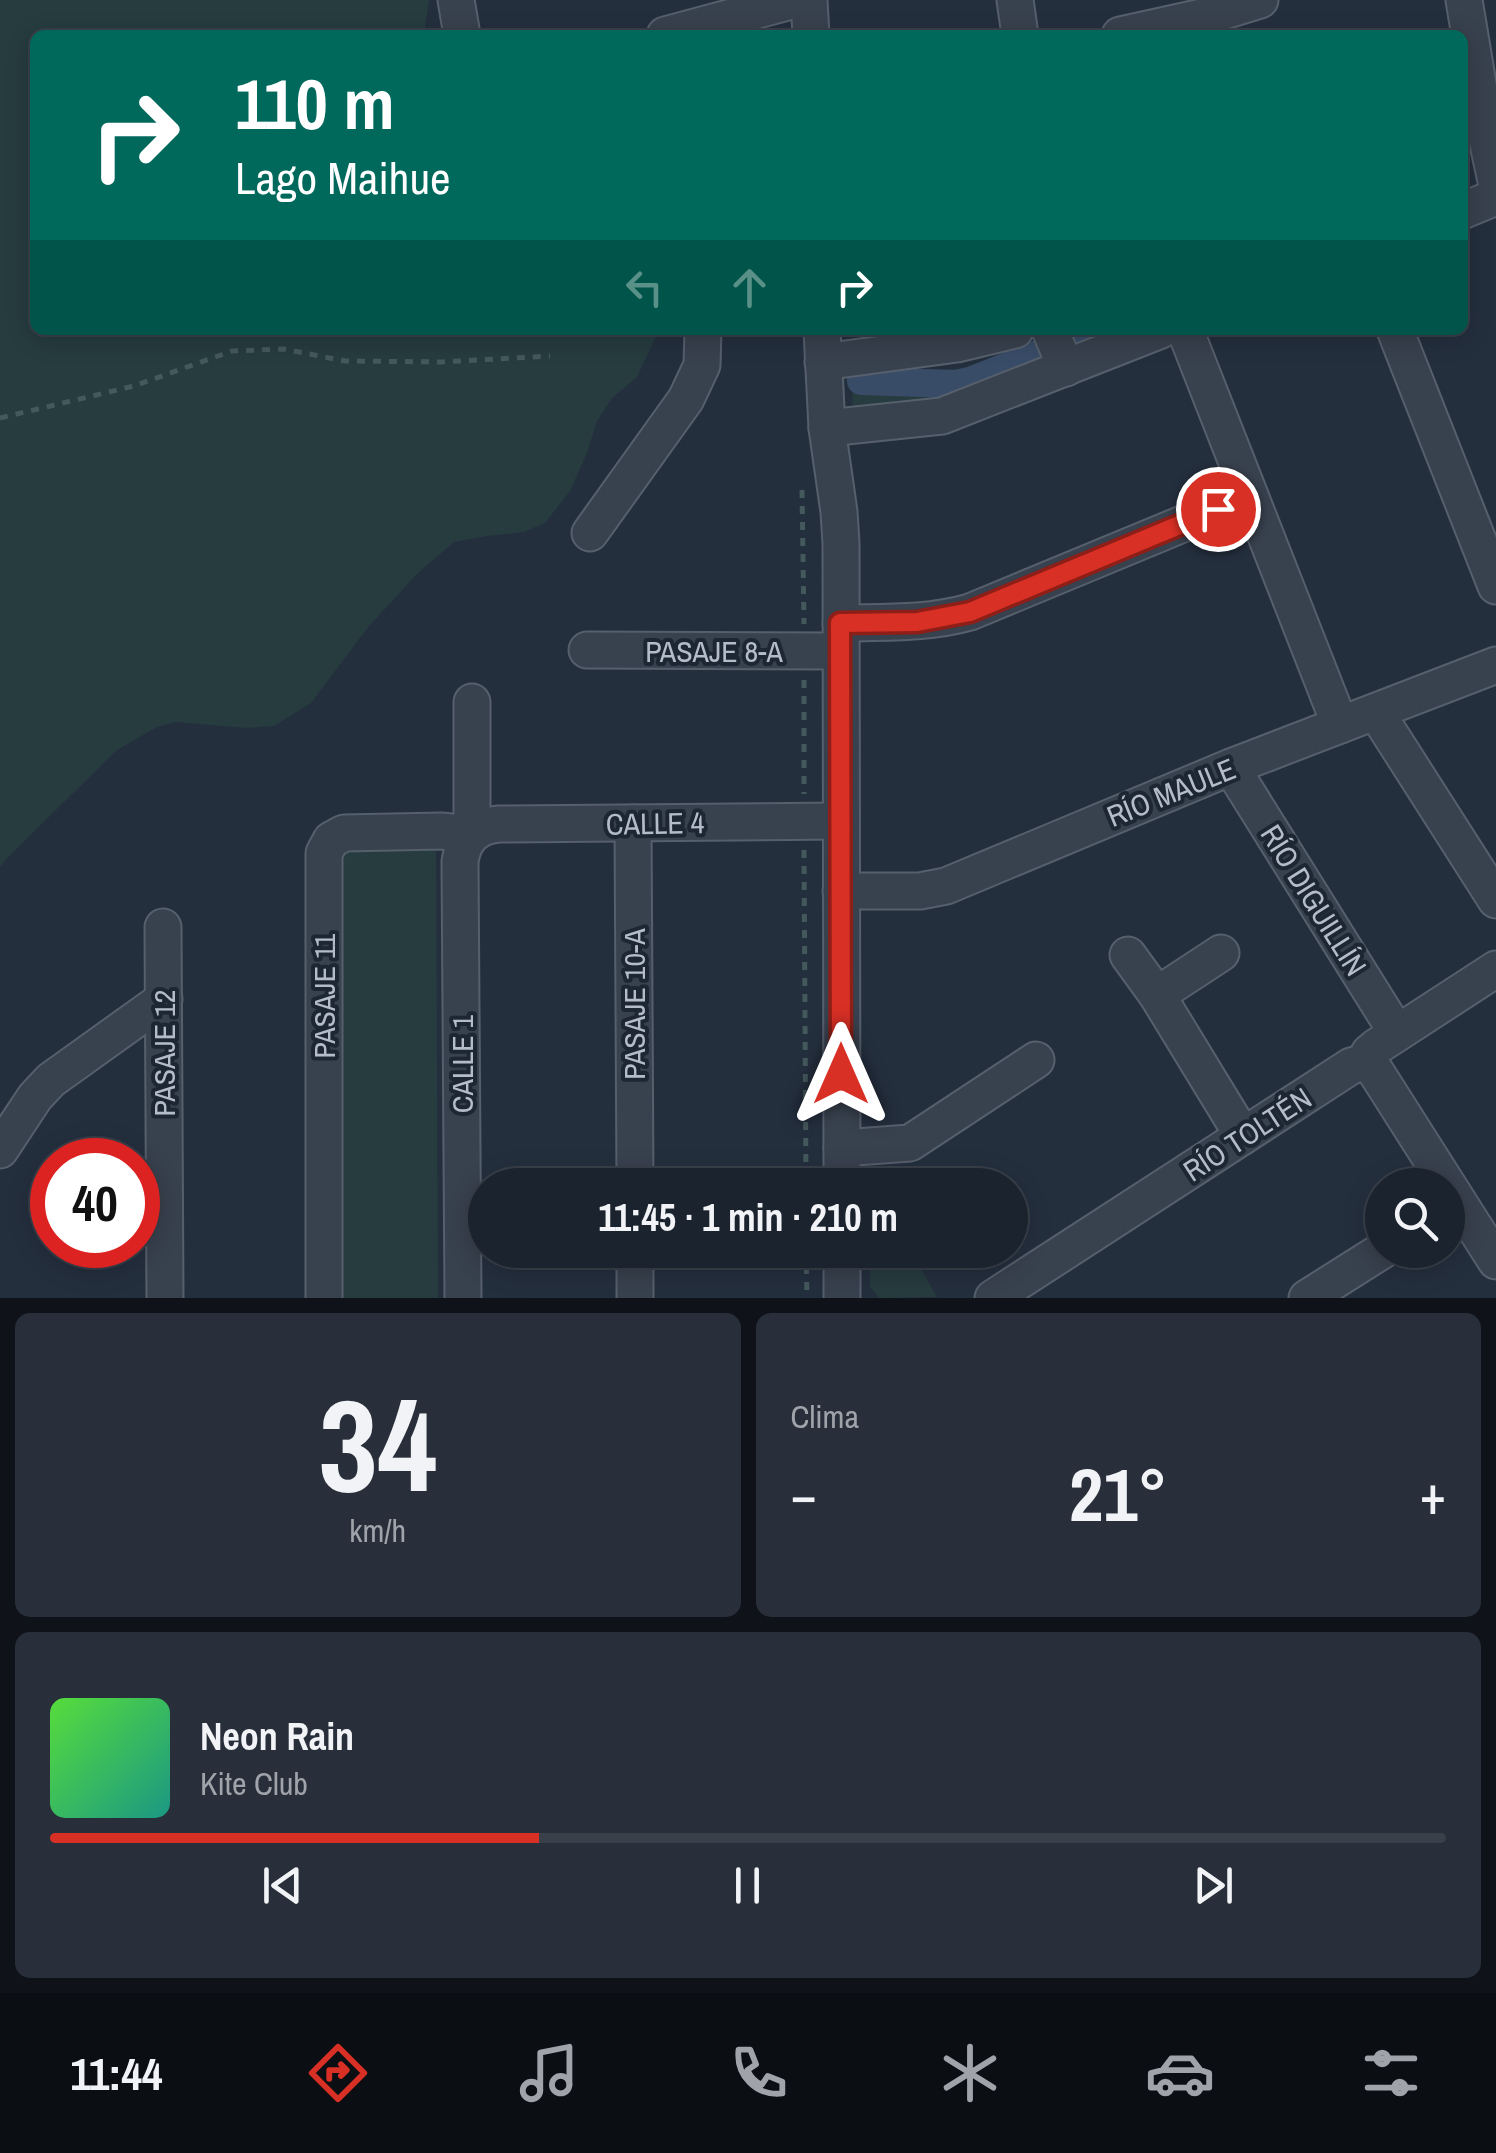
<!DOCTYPE html>
<html lang="es">
<meta charset="utf-8">
<style>
body{margin:0;font-family:"Archivo Narrow",sans-serif;background:#282f3a;color:#f1f3f6;height:100vh;display:flex;flex-direction:column;font-size:38px;white-space:nowrap}
*{box-sizing:border-box;margin:0}
p{font-size:32px;color:#a0a4aa}
.icon{flex:none;width:55px;height:55px;fill:none;stroke:currentColor;stroke-width:2;stroke-linecap:round;stroke-linejoin:round}
.map{position:relative;height:1298px;overflow:hidden}
.sheet{display:flex;flex-direction:column;gap:15px;padding:15px;background:#0f1319;flex:1}
.sheet>*{flex:none}
.banner{position:absolute;left:30px;top:30px;width:1438px;height:305px;border-radius:15px;box-shadow:0 5px 25px #0003,0 0 0 2px #39404a;background:#00695c;color:#fff;overflow:hidden}
.buttons{position:absolute;left:1365px;top:1168px;display:grid;gap:20px}
.buttons a{display:grid;place-items:center;width:100px;height:100px;border-radius:50%;background:#1b232e;box-shadow:0 5px 25px #0003,0 0 0 2px #39404a;font-size:50px}
.speed{position:absolute;left:30px;top:1138px;display:flex;gap:20px;font-size:50px;font-weight:700;text-align:center}
.speed>*{display:grid;place-content:center;width:130px;height:130px;border-radius:50%;background:#1b232e;box-shadow:0 5px 25px #0003,0 0 0 2px #39404a;line-height:1}
.speed .limit{border:15px solid #d22;background:#fff;color:#111}
.pin{position:absolute;display:grid;place-items:center;width:85px;height:85px;color:#fff;margin:-42px;border:5px solid #fff;border-radius:50%;box-shadow:0 2px 10px #0007}
.me{position:absolute;width:110px;margin:-55px;rotate:0deg;stroke-linejoin:round;filter:drop-shadow(0 0 8px #0008)}
.turn{display:flex;align-items:center;gap:35px;height:210px;padding:0 40px;font-size:45px}
.turn .icon{width:130px;height:130px;stroke-width:2.5}
.turn b{display:block;font-size:70px;line-height:85px}
.lanes{display:flex;align-items:center;height:95px;padding:0 40px;background:#0003;justify-content:center;gap:50px;direction:ltr}
.lanes .off{opacity:.35}
.big{font-size:75px;font-weight:700;line-height:1.1}
.sheet .card{flex:1;display:flex;flex-direction:column;justify-content:center;gap:15px;min-width:0;padding:0 35px;border-radius:15px;background:#282f3a}
.sheet .dial{align-items:center;gap:0}
.dial b{font-size:130px;line-height:1}
.song{display:flex;align-items:center;gap:30px}
.cover{width:120px;height:120px;border-radius:15px;background:linear-gradient(135deg,hsl(110 70% 55%),hsl(170 70% 35%))}
.played{height:10px;border-radius:5px;background:linear-gradient(90deg,#d93025 35%,#39404a 35%)}
.keys{display:flex;justify-content:space-around;direction:ltr}
.heat{display:flex;justify-content:space-between;align-items:center;font-size:55px;direction:ltr}
.sheet .tiles{flex:1;display:grid;gap:15px;grid-template-columns:1fr 1fr}
.card:last-child{grid-column:span 2}
.trip{position:absolute;left:468px;top:1168px;width:560px;height:100px;border-radius:50px;background:#1b232e;box-shadow:0 5px 25px #0003,0 0 0 2px #39404a;font-weight:700;line-height:100px;text-align:center}
.menu{display:flex;height:160px;justify-content:space-around;align-items:center;background:#0b0e12;color:#a0a4aa}
.menu .icon{width:70px;height:70px}
.menu .selected{color:#d93025}
.menu b{font-size:45px;color:#f1f3f6}
.map>svg:first-child{display:block}
</style>
<div class="map">
<svg width="1496" height="1298" viewBox="0 0 1496 1298">
<rect width="100%" height="100%" fill="#242f3e"/>
<g fill="#263c3f">
<path d="M0 0H429L424 35H35V330H659L637 377 612 398 597 421 587 453 570 491 545 523 524 532 487 536 454 542 418 573 369 626 311 703 274 726 246 728 175 722 157 727 117 750 9 856 0 867Z"/>
<path d="M1074 330H1126L964 396 853 414 852 379 963 368Z"/>
<path d="M436 841 438 1298H336L334 856 343 844Z"/>
<path d="M870 1250H910L937 1297 879 1298 870 1287Z"/>
</g>
<g fill="none" stroke-linecap="round" stroke-linejoin="round">
<path stroke="#394c67" stroke-width="28" d="M861 381 956 384 970 381 1097 330"/>
<g stroke="#565f6c" stroke-width="39">
<g id="minor">
<path d="M456 0 462 35"/>
<path d="M809 0 811 35"/>
<path d="M1015 0 1020 35"/>
<path d="M1464 0 1488 144 1496 181"/>
<path d="M665 35 795 0"/>
<path d="M1120 35 1211 15 1260 0"/>
<path d="M1462 211 1496 197"/>
<path d="M822 330 827 428 839 512 841 543 842 1185"/>
<path d="M1050 330 1066 368"/>
<path d="M1185 330 1340 725"/>
<path d="M1395 330 1496 586"/>
<path d="M823 362 957 344 1015 330"/>
<path d="M827 428 942 416 1161 330"/>
<path d="M590 533 686 399 702 365 703 330"/>
<path d="M841 623C884 622 928 624 970 612L1250 496"/>
<path d="M587 650 840 651"/>
<path d="M472 702V834"/>
<path d="M1376 712 1496 900"/>
<path d="M1231 767 1397 1033"/>
<path d="M633 823 635 1185"/>
<path d="M841 891H920L946 886 1231 767 1496 665"/>
<path d="M163 927 165 1298"/>
<path d="M1128 955 1157 995 1243 1136"/>
<path d="M1157 995 1221 953"/>
<path d="M1365 1062 1374 1069 1496 1261"/>
<path d="M842 1148 910 1143 1036 1060"/>
<path d="M0 1150 35 1097 51 1080 164 999"/>
<path d="M635 1250V1298"/>
<path d="M842 1250V1298"/>
<path d="M324 1298V853L331 840 344 833 441 831 472 834"/>
<path d="M463 1298 460 862C463 839 476 826 499 824L840 821"/>
<path d="M993 1298 1351 1066 1365 1062 1369 1053 1376 1047 1496 969"/>
<path d="M1307 1298 1383 1250"/>
</g>
</g>
<g stroke="#44595c" stroke-width="5" stroke-dasharray="8 8" stroke-linecap="butt">
<path d="M0 418 134 386 232 351 284 349 345 361 441 362 550 356"/>
<path d="M802 490 804 624"/>
<path d="M804 680V794"/>
<path d="M804 850 806 1185"/>
<path d="M806 1250 807 1298"/>
</g>
<use href="#minor" stroke="#38414e" stroke-width="35"/>
</g>
<g fill="none" stroke-linecap="round" stroke-linejoin="round">
<g stroke="#8d1f18" stroke-width="25">
<path id="route" d="M841 1074 840 623 917 622 970 612 1218 509"/>
</g>
<use href="#route" stroke="#d93025" stroke-width="18"/>
</g>
<g text-anchor="middle" dominant-baseline="central" stroke-width="8" stroke-linejoin="round" paint-order="stroke">
<g font-size="30" fill="#b4bcc9" stroke="#1d2633">
<text x="714" y="651">PASAJE 8-A</text>
<text transform="translate(1171 792) rotate(-22)">RÍO MAULE</text>
<text transform="translate(655 823) rotate(-1)">CALLE 4</text>
<text transform="translate(1314 900) rotate(58)">RÍO DIGUILLÍN</text>
<text transform="translate(324 996) rotate(-90)">PASAJE 11</text>
<text transform="translate(634 1004) rotate(-90)">PASAJE 10-A</text>
<text transform="translate(164 1053) rotate(-90)">PASAJE 12</text>
<text transform="translate(462 1064) rotate(-90)">CALLE 1</text>
<text transform="translate(1247 1134) rotate(-33)">RÍO TOLTÉN</text>
</g>
</g>
</svg>
<div class="buttons">
<a><svg class="icon" aria-label="search" viewBox="0 0 24 24"><circle cx="10" cy="10" r="6"/><path d="M15 15l6 6"/></svg></a>
</div>
<div class="speed"><div class="limit">40</div></div>
<div class="pin" style="left:1218px;top:509px;background:#d93025"><svg class="icon" aria-label="arrive" viewBox="0 0 24 24"><path d="M6 21V4h12l-3 4 3 4H6"/></svg></div>
<svg class="me" style="left:841px;top:1074px" viewBox="-20 -20 40 40"><path d="M0-17L14 15 0 8-14 15z" fill="#d93025" stroke="#fff" stroke-width="4"/></svg>
<div class="trip">11:45 · 1 min · 210 m</div>
<div class="banner">
<div class="turn"><svg class="icon" aria-label="right" viewBox="0 0 24 24"><path d="M7 20v-9h11M14 6l5 5-5 5"/></svg><div><b>110 m</b>Lago Maihue</div></div>
<div class="lanes"><svg class="icon off" aria-label="left" viewBox="0 0 24 24"><path d="M17 20v-9H6M10 6l-5 5 5 5"/></svg><svg class="icon off" aria-label="ahead" viewBox="0 0 24 24"><path d="M12 20V5M6 11l6-6 6 6"/></svg><svg class="icon" aria-label="right" viewBox="0 0 24 24"><path d="M7 20v-9h11M14 6l5 5-5 5"/></svg></div>
</div>
</div>
<section class="sheet">
<div class="tiles">
<div class="card dial"><b>34</b><p>km/h</p></div>
<div class="card"><p>Clima</p>
<div class="heat"><a>−</a><b class="big">21°</b><a>+</a></div>
</div>
<div class="card">
<div class="song"><i class="cover"></i><div><b>Neon Rain</b><p>Kite Club</p></div></div>
<div class="played"></div>
<div class="keys"><svg class="icon" aria-label="previous" viewBox="0 0 24 24"><path d="M18 5L8 12l10 7zM5 5v14"/></svg><svg class="icon" aria-label="pause" viewBox="0 0 24 24"><path d="M8 5v14M16 5v14"/></svg><svg class="icon" aria-label="next" viewBox="0 0 24 24"><path d="M6 5l10 7-10 7zM19 5v14"/></svg></div>
</div>
</div>
</section>
<nav class="menu">
<b>11:44</b>
<svg class="icon selected" aria-label="directions" viewBox="0 0 24 24"><path d="M12 3l9 9-9 9-9-9zM9 14v-3h6M13 9l2 2-2 2"/></svg>
<svg class="icon" aria-label="music" viewBox="0 0 24 24"><path d="M9 18V5l10-2v13"/><circle cx="6" cy="18" r="3"/><circle cx="16" cy="16" r="3"/></svg>
<svg class="icon" aria-label="phone" viewBox="0 0 24 24"><path d="M5 4h4l2 5-3 2q2 4 5 5l2-3 5 2v4C11 20 4 13 5 4z"/></svg>
<svg class="icon" aria-label="climate" viewBox="0 0 24 24"><path d="M12 3v18M4 7l16 10M4 17L20 7"/></svg>
<svg class="icon" aria-label="car" viewBox="0 0 24 24"><path d="M5 17H2v-5l4-1 3-4h7l3 4 3 1v5h-3M9 17h6M6 11h13"/><circle cx="7" cy="17" r="2"/><circle cx="17" cy="17" r="2"/></svg>
<svg class="icon" aria-label="filters" viewBox="0 0 24 24"><path d="M4 7h16M4 17h16"/><circle cx="9" cy="7" r="2"/><circle cx="15" cy="17" r="2"/></svg>
</nav>
